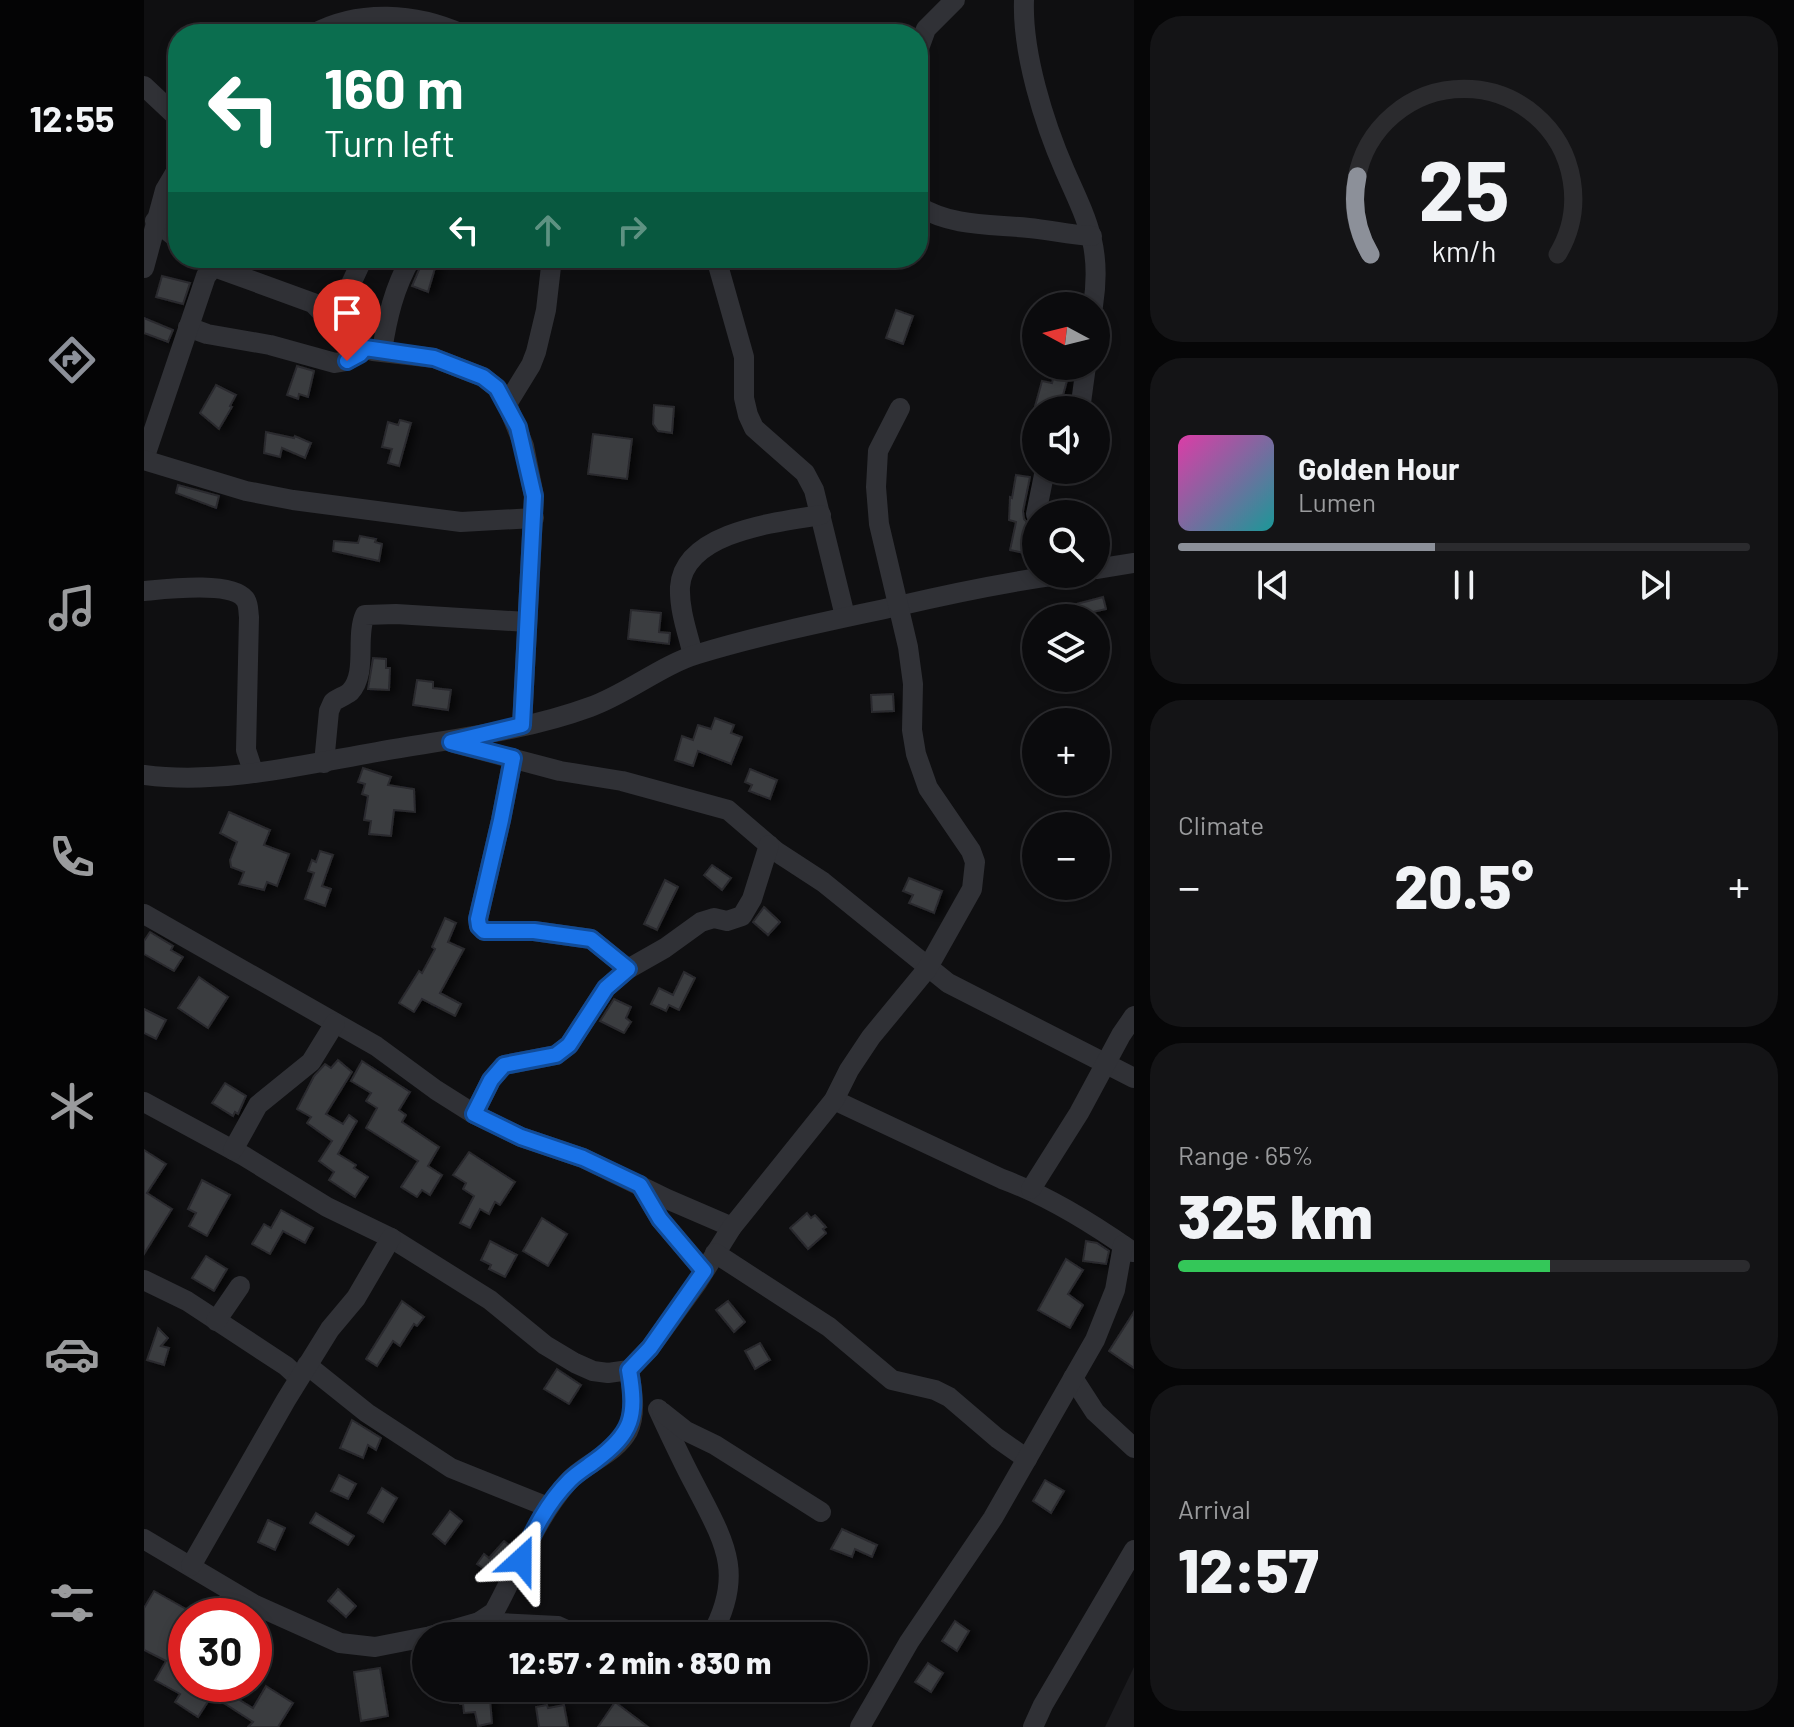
<!DOCTYPE html>
<meta charset="utf-8">
<style>
body{margin:0;font-family:Barlow,sans-serif;background:#141416;color:#f1f3f6;height:100vh;display:flex;flex-direction:column;font-size:30px;white-space:nowrap}
*{box-sizing:border-box;margin:0}
p{font-size:26px;color:#9a9b9d}
.icon{flex:none;width:44px;height:44px;fill:none;stroke:currentColor;stroke-width:2;stroke-linecap:round;stroke-linejoin:round}
.map{position:relative;flex:1;overflow:hidden}
.details{display:flex;flex-direction:column;gap:16px;padding:16px;background:#060607;width:660px}
.details>*{flex:none}
.hud{position:absolute;left:24px;top:24px;width:760px;height:244px;border-radius:32px;box-shadow:0 4px 12px #0003,0 0 0 2px #2b2b2e;background:#0b6e4f;color:#fff;overflow:hidden}
.needle{width:52px;rotate:277deg}
.fabs{position:absolute;left:878px;top:292px;display:grid;gap:16px}
.fabs a{display:grid;place-items:center;width:88px;height:88px;border-radius:50%;background:#0b0b0d;box-shadow:0 4px 12px #0003,0 0 0 2px #2b2b2e;font-size:40px}
.speed{position:absolute;left:24px;top:1598px;display:flex;gap:16px;font-size:40px;font-weight:700;text-align:center}
.speed>*{display:grid;place-content:center;width:104px;height:104px;border-radius:50%;background:#0b0b0d;box-shadow:0 4px 12px #0003,0 0 0 2px #2b2b2e;line-height:1}
.speed .limit{border:12px solid #d22;background:#fff;color:#111}
.pin{position:absolute;display:grid;place-items:center;width:68px;height:68px;color:#fff;margin:-82px -34px;border-radius:50% 50% 50% 0;rotate:-45deg;box-shadow:0 0 8px #0007}
.pin .icon{rotate:45deg}
.me{position:absolute;width:88px;margin:-44px;rotate:24deg;stroke-linejoin:round;filter:drop-shadow(0 0 6px #0008)}
.turn{display:flex;align-items:center;gap:28px;height:168px;padding:0 24px;font-size:36px}
.turn .icon{width:104px;height:104px;stroke-width:2.5}
.turn b{display:block;font-size:56px;line-height:68px}
.lanes{display:flex;align-items:center;height:76px;padding:0 24px;background:#0003;justify-content:center;gap:40px;direction:ltr}
.lanes .off{opacity:.35}
.big{font-size:60px;font-weight:800;line-height:1.1}
.details .widget{flex:1;display:flex;flex-direction:column;justify-content:center;gap:12px;min-width:0;padding:0 28px;border-radius:32px;background:#141416}
.details .dial{align-items:center;gap:0}
.dial svg{height:208px;overflow:visible;fill:none;stroke:#2b2b2e;stroke-width:7;stroke-linecap:round;text-anchor:middle}
.dial text{fill:#f1f3f6;stroke:none}
.song{display:flex;align-items:center;gap:24px}
.cover{width:96px;height:96px;border-radius:12px;background:linear-gradient(135deg,hsl(320 70% 55%),hsl(180 70% 35%))}
.played{height:8px;border-radius:4px;background:linear-gradient(90deg,#8c9099 45%,#2b2b2e 45%)}
.keys{display:flex;justify-content:space-around;direction:ltr}
.heat{display:flex;justify-content:space-between;align-items:center;font-size:44px;direction:ltr}
.charge{height:12px;border-radius:6px;background:linear-gradient(90deg,#34c759 65%,#2b2b2e 0)}
.trip{position:absolute;left:268px;top:1622px;width:456px;height:80px;border-radius:40px;background:#0b0b0d;box-shadow:0 4px 12px #0003,0 0 0 2px #2b2b2e;font-weight:800;line-height:80px;text-align:center}
main{display:flex;flex:1;min-height:0}
.menu{display:flex;flex-direction:column;width:144px;justify-content:space-around;align-items:center;background:#040405;color:#9a9b9d}
.menu .icon{width:56px;height:56px}
.menu .selected{color:#8c9099}
.menu b{font-size:36px;color:#f1f3f6}
.map>svg:first-child{display:block}
</style>
<main>
<nav class="menu">
<b>12:55</b>
<svg class="icon selected" aria-label="directions" viewBox="0 0 24 24"><path d="M12 3l9 9-9 9-9-9zM9 14v-3h6M13 9l2 2-2 2"/></svg>
<svg class="icon" aria-label="music" viewBox="0 0 24 24"><path d="M9 18V5l10-2v13"/><circle cx="6" cy="18" r="3"/><circle cx="16" cy="16" r="3"/></svg>
<svg class="icon" aria-label="phone" viewBox="0 0 24 24"><path d="M5 4h4l2 5-3 2q2 4 5 5l2-3 5 2v4C11 20 4 13 5 4z"/></svg>
<svg class="icon" aria-label="climate" viewBox="0 0 24 24"><path d="M12 3v18M4 7l16 10M4 17L20 7"/></svg>
<svg class="icon" aria-label="car" viewBox="0 0 24 24"><path d="M5 17H2v-5l4-1 3-4h7l3 4 3 1v5h-3M9 17h6M6 11h13"/><circle cx="7" cy="17" r="2"/><circle cx="17" cy="17" r="2"/></svg>
<svg class="icon" aria-label="filters" viewBox="0 0 24 24"><path d="M4 7h16M4 17h16"/><circle cx="9" cy="7" r="2"/><circle cx="15" cy="17" r="2"/></svg>
</nav>
<div class="map">
<svg width="990" height="1727" viewBox="0 0 990 1727">
<defs>
<filter id="shadow"><feDropShadow dx="5.5" dy="3" stdDeviation="4" flood-color="#0009"/></filter>
</defs>
<rect width="100%" height="100%" fill="#0f0f11"/>
<path fill="#1b1b1e" d="M990 1667V1727H961Z"/>
<g fill="#3b3c41" stroke="#29292d" stroke-width="2" filter="url(#shadow)">
<path d="M280 258H294L284 292 268 286Z"/>
<path d="M18 276 46 283 39 304 12 297Z"/>
<path d="M752 310 769 316 759 344 742 338Z"/>
<path d="M0 318 29 330 24 342 0 333Z"/>
<path d="M153 366 170 371 164 397 155 394 154 399 143 395Z"/>
<path d="M912 366H927L915 410H890L898 381 908 383Z"/>
<path d="M72 385 92 395 86 406 88 407 75 429 56 413Z"/>
<path d="M510 405 530 407 528 433 514 431 509 424Z"/>
<path d="M256 420 267 423 255 466 244 463 248 449 238 447 244 422 254 425Z"/>
<path d="M122 432 150 438 151 436 167 443 161 458 138 448 136 457 120 453Z"/>
<path d="M449 434 488 439 483 479 444 474Z"/>
<path d="M872 475 886 477 879 511 880 519 886 525 880 553 866 550 872 522 865 520 866 497 868 498Z"/>
<path d="M34 485 75 496 72 508 32 493Z"/>
<path d="M216 536 232 539 231 542 238 544 235 561 189 551 190 541 214 543Z"/>
<path d="M959 597 962 609 923 618 921 607Z"/>
<path d="M487 610 517 613 515 632 526 633 525 644 484 639Z"/>
<path d="M229 658 242 659V668H246L245 690 224 689Z"/>
<path d="M273 680 289 682V688L307 690 304 710 269 705Z"/>
<path d="M749 694 750 711 728 712 727 695Z"/>
<path d="M571 718 590 725 587 733 598 737 587 764 554 751 549 766 531 760 538 736 549 740 554 725 567 729Z"/>
<path d="M219 768 247 777 244 785 270 789 271 812 250 810 247 836 225 834 227 821 220 820 224 796 218 794 221 784 214 782Z"/>
<path d="M606 769 633 780 626 799 605 791 608 785 601 782Z"/>
<path d="M85 812 126 830 120 845 145 854 133 886 123 882 120 890 95 884 100 872 87 867 86 860 93 842 76 833Z"/>
<path d="M176 851 189 855 178 886 187 889 181 906 161 899 170 873 164 871 168 860 172 862Z"/>
<path d="M568 865 587 878 578 890 560 875Z"/>
<path d="M765 878 798 891 790 913 765 903 769 895 759 891Z"/>
<path d="M521 880 534 887 513 930 500 924Z"/>
<path d="M620 907 636 922 624 935 609 922Z"/>
<path d="M301 918 312 923 304 942 320 949 296 993 317 1004 311 1016 278 999 270 1012 255 1003 275 971 278 973 291 949 288 947Z"/>
<path d="M6 932 29 946 27 950 39 957 30 971 0 954V941Z"/>
<path d="M540 972 551 978 535 1010 525 1005 522 1011 507 1004 515 988 529 995Z"/>
<path d="M55 977 84 997 64 1028 34 1008Z"/>
<path d="M470 999 487 1007 482 1018 487 1022 480 1033 456 1021Z"/>
<path d="M0 1009 22 1020 12 1039 0 1033Z"/>
<path d="M194 1060 208 1072 182 1114 199 1124 205 1115 213 1121 194 1154 212 1165 210 1168 224 1177 211 1197 185 1180 190 1172 175 1161 188 1141 163 1123 167 1117 153 1109 170 1076 181 1064 187 1068Z"/>
<path d="M218 1061 266 1092 255 1110 262 1115 258 1122 295 1147 284 1166 298 1175 286 1195 278 1190 273 1197 257 1187 274 1161 222 1128 233 1108 222 1101 227 1093 207 1081Z"/>
<path d="M81 1083 102 1096 94 1114 91 1112 89 1116 68 1103Z"/>
<path d="M0 1150 22 1164 3 1193 28 1209 0 1254Z"/>
<path d="M325 1152 371 1182 356 1205 351 1202 345 1214 336 1209 326 1228 316 1223 330 1196 319 1189 322 1183 309 1175Z"/>
<path d="M58 1180 86 1195 63 1236 45 1226 52 1213 44 1209Z"/>
<path d="M137 1210 169 1228 161 1243 139 1231 126 1254 108 1244 120 1224 127 1228Z"/>
<path d="M663 1213 667 1218 671 1215 682 1227 679 1229 682 1233 664 1249 646 1228Z"/>
<path d="M398 1218 423 1234 404 1266 379 1251Z"/>
<path d="M346 1241 373 1255 361 1277 345 1269 347 1265 337 1260Z"/>
<path d="M942 1241 953 1243 965 1251 962 1264 939 1261Z"/>
<path d="M62 1256 83 1269 70 1291 48 1278Z"/>
<path d="M922 1259 939 1270 924 1294 939 1305 926 1328 894 1310Z"/>
<path d="M258 1301 280 1317 273 1326 270 1324 256 1346 249 1341 233 1366 222 1359Z"/>
<path d="M584 1301 601 1322 590 1332 572 1310Z"/>
<path d="M990 1312V1368L965 1351Z"/>
<path d="M14 1328 24 1338 17 1346 25 1348 20 1365 3 1360Z"/>
<path d="M616 1343 626 1360 611 1369 601 1351Z"/>
<path d="M413 1369 437 1385 425 1404 400 1389Z"/>
<path d="M208 1420 237 1438 232 1450 224 1445 219 1458 196 1448Z"/>
<path d="M195 1475 212 1484 204 1499 187 1491Z"/>
<path d="M901 1480 920 1491 907 1513 889 1501Z"/>
<path d="M238 1488 253 1498 239 1522 224 1513Z"/>
<path d="M306 1511 318 1521 301 1544 289 1534Z"/>
<path d="M172 1513 210 1536 204 1545 166 1523Z"/>
<path d="M124 1520 141 1528 131 1550 114 1542Z"/>
<path d="M698 1529 733 1545 728 1557 711 1549 708 1557 687 1549Z"/>
<path d="M360 1541 368 1547 350 1576 333 1564 340 1554 345 1558Z"/>
<path d="M194 1589 212 1606 202 1617 184 1601Z"/>
<path d="M10 1591 42 1609V1669L35 1680 65 1700 54 1717 31 1702 36 1694 11 1680 22 1661 0 1650V1608Z"/>
<path d="M811 1621 825 1631 813 1651 798 1641Z"/>
<path d="M784 1663 799 1673 787 1692 771 1682Z"/>
<path d="M236 1668 244 1716 217 1721 210 1672Z"/>
<path d="M122 1686 149 1703 134 1727H104L109 1722 75 1700 81 1691 109 1708Z"/>
<path d="M314 1688H345L348 1723 334 1726 331 1712 320 1713 319 1704H316Z"/>
<path d="M471 1702 504 1727H454Z"/>
<path d="M403 1705 404 1708 420 1705 424 1727H395L392 1707Z"/>
</g>
<g fill="none" stroke-linecap="round" stroke-linejoin="round">
<g stroke="#303136" stroke-width="20">
<path d="M880 0C878 53 900 123 921 171 944 222 958 249 949 306"/>
<path d="M169 34C215 9 272 13 318 34"/>
<path d="M774 51 782 29 811 0"/>
<path d="M0 86 34 118"/>
<path d="M774 206C809 227 846 224 885 228 906 230 927 235 948 236"/>
<path d="M11 221 34 239"/>
<path d="M572 258 600 357V398L604 415 610 428 661 473 670 490 701 616"/>
<path d="M0 268 21 190 34 168"/>
<path d="M185 317 198 303 219 258"/>
<path d="M44 327 63 334 126 345 191 363 203 361 221 348"/>
<path d="M238 351C243 318 250 288 267 258"/>
<path d="M363 404 387 365 392 352 402 310 408 258"/>
<path d="M936 410 942 366"/>
<path d="M0 459 62 276 67 270 73 268 169 303 208 344 229 351 290 358 339 377 353 388 363 404 380 446 390 496 378 725"/>
<path d="M0 460 102 491 149 500 317 522 390 518"/>
<path d="M892 514 901 470"/>
<path d="M952 569 990 563"/>
<path d="M0 591C22 589 87 581 101 599 105 604 104 611 105 617L102 750 109 771"/>
<path d="M549 655C544 634 535 610 536 587 540 531 635 522 677 515"/>
<path d="M310 743 416 771 478 781 584 810 633 852 679 882 804 983 990 1078"/>
<path d="M369 758 357 820 334 919 335 926 340 931H390L447 939 484 969"/>
<path d="M180 763 185 711 189 702C194 698 201 696 206 692 224 673 211 637 221 615L252 614 383 622"/>
<path d="M0 775C77 785 158 765 233 752 304 739 378 732 446 707 483 694 517 665 554 654 620 634 686 621 754 606 809 593 864 582 920 574"/>
<path d="M0 914 232 1046 292 1090 330 1114 377 1137 439 1158 523 1199 588 1227"/>
<path d="M690 1100 858 1179C905 1196 948 1223 989 1252"/>
<path d="M0 1102 100 1156 183 1207 247 1238 346 1300 401 1345 431 1363 449 1371 464 1373 485 1370 506 1348 553 1283 588 1227 690 1100 705 1070 727 1037 783 969 828 889 831 862 827 851 784 788 772 754 768 730 769 684 764 647 735 524 732 487 734 451 756 408"/>
<path d="M330 1114 347 1080 360 1065 412 1055 425 1045 462 988 484 969 521 948 557 922 570 918 583 921 598 916 608 899 625 845"/>
<path d="M89 1150 114 1105 167 1062 191 1023"/>
<path d="M496 1185 516 1219 560 1271"/>
<path d="M887 1189 935 1113 977 1035 990 1016"/>
<path d="M571 1253 685 1327 748 1380 791 1390 805 1397 853 1438 883 1459"/>
<path d="M0 1280 43 1301 142 1366 155 1378"/>
<path d="M72 1321 96 1286"/>
<path d="M163 1365 223 1413 307 1468 404 1507"/>
<path d="M929 1378 951 1412 990 1448"/>
<path d="M514 1409C526 1435 538 1461 552 1487 581 1543 601 1574 567 1636"/>
<path d="M518 1412 542 1431 571 1445 677 1512"/>
<path d="M0 1539 111 1605 196 1643 231 1647 282 1637"/>
<path d="M47 1566 142 1400 186 1329 212 1298 247 1238"/>
<path d="M335 1622 414 1626 436 1636"/>
<path d="M286 1636 335 1622 350 1612C375 1567 389 1523 423 1483 440 1463 471 1455 484 1431 493 1413 488 1389 485 1370"/>
<path d="M716 1727 765 1642 849 1518 951 1340 971 1290 979 1245"/>
<path d="M889 1727 899 1705 990 1550"/>
</g>
</g>
<g fill="none" stroke-linecap="round" stroke-linejoin="round">
<g stroke="#114b97" stroke-width="20">
<path id="route" d="M203 361 216 354 221 348 290 358 339 377 353 388 374 427 390 496 378 725 307 742 369 758 357 820 334 919 335 926 340 931H390L447 939 484 969 462 988 425 1045 412 1055 360 1065 347 1080 330 1114 377 1137 439 1158 496 1185 516 1219 560 1271 506 1348 485 1370C493 1416 489 1433 451 1461 443 1467 433 1473 426 1480 403 1503 389 1531 377 1560"/>
</g>
<use href="#route" stroke="#1a73e8" stroke-width="14"/>
</g>
</svg>
<div class="fabs">
<a><svg class="needle" viewBox="-14 -14 28 28"><path d="M0-13l5 13h-10z" fill="#e53935"/><path d="M0 13l5-13h-10z" fill="#9a9b9d"/></svg></a>
<a><svg class="icon" aria-label="sound" viewBox="0 0 24 24"><path d="M4 9h4l5-4v14l-5-4H4zM17 9q2 3 0 6"/></svg></a>
<a><svg class="icon" aria-label="search" viewBox="0 0 24 24"><circle cx="10" cy="10" r="6"/><path d="M15 15l6 6"/></svg></a>
<a><svg class="icon" aria-label="layers" viewBox="0 0 24 24"><path d="M12 4l9 5-9 5-9-5zM3 14l9 5 9-5"/></svg></a>
<a>+</a>
<a>−</a>
</div>
<div class="speed"><div class="limit">30</div></div>
<div class="pin" style="left:203px;top:361px;background:#d93025"><svg class="icon" aria-label="arrive" viewBox="0 0 24 24"><path d="M6 21V4h12l-3 4 3 4H6"/></svg></div>
<svg class="me" style="left:377px;top:1560px" viewBox="-20 -20 40 40"><path d="M0-17L14 15 0 8-14 15z" fill="#1a73e8" stroke="#fff" stroke-width="4"/></svg>
<div class="trip">12:57 · 2 min · 830 m</div>
<div class="hud">
<div class="turn"><svg class="icon" aria-label="left" viewBox="0 0 24 24"><path d="M17 20v-9H6M10 6l-5 5 5 5"/></svg><div><b>160 m</b>Turn left</div></div>
<div class="lanes"><svg class="icon" aria-label="left" viewBox="0 0 24 24"><path d="M17 20v-9H6M10 6l-5 5 5 5"/></svg><svg class="icon off" aria-label="ahead" viewBox="0 0 24 24"><path d="M12 20V5M6 11l6-6 6 6"/></svg><svg class="icon off" aria-label="right" viewBox="0 0 24 24"><path d="M7 20v-9h11M14 6l5 5-5 5"/></svg></div>
</div>
</div>
<section class="details">
<div class="widget dial"><svg viewBox="0 0 100 80">
<path d="M14 69A42 42 0 1 1 86 69"/>
<path d="M14 69A42 42 0 0 1 9 39" stroke="#8c9099"/>
<text x="50" y="56" font-size="32" font-weight="700">25</text>
<text x="50" y="72" font-size="11">km/h</text>
</svg></div>
<div class="widget">
<div class="song"><i class="cover"></i><div><b>Golden Hour</b><p>Lumen</p></div></div>
<div class="played"></div>
<div class="keys"><svg class="icon" aria-label="previous" viewBox="0 0 24 24"><path d="M18 5L8 12l10 7zM5 5v14"/></svg><svg class="icon" aria-label="pause" viewBox="0 0 24 24"><path d="M8 5v14M16 5v14"/></svg><svg class="icon" aria-label="next" viewBox="0 0 24 24"><path d="M6 5l10 7-10 7zM19 5v14"/></svg></div>
</div>
<div class="widget"><p>Climate</p>
<div class="heat"><a>−</a><b class="big">20.5°</b><a>+</a></div>
</div>
<div class="widget"><p>Range · 65%</p><b class="big">325 km</b><div class="charge"></div></div>
<div class="widget"><p>Arrival</p><b class="big">12:57</b></div>
</section>
</main>
